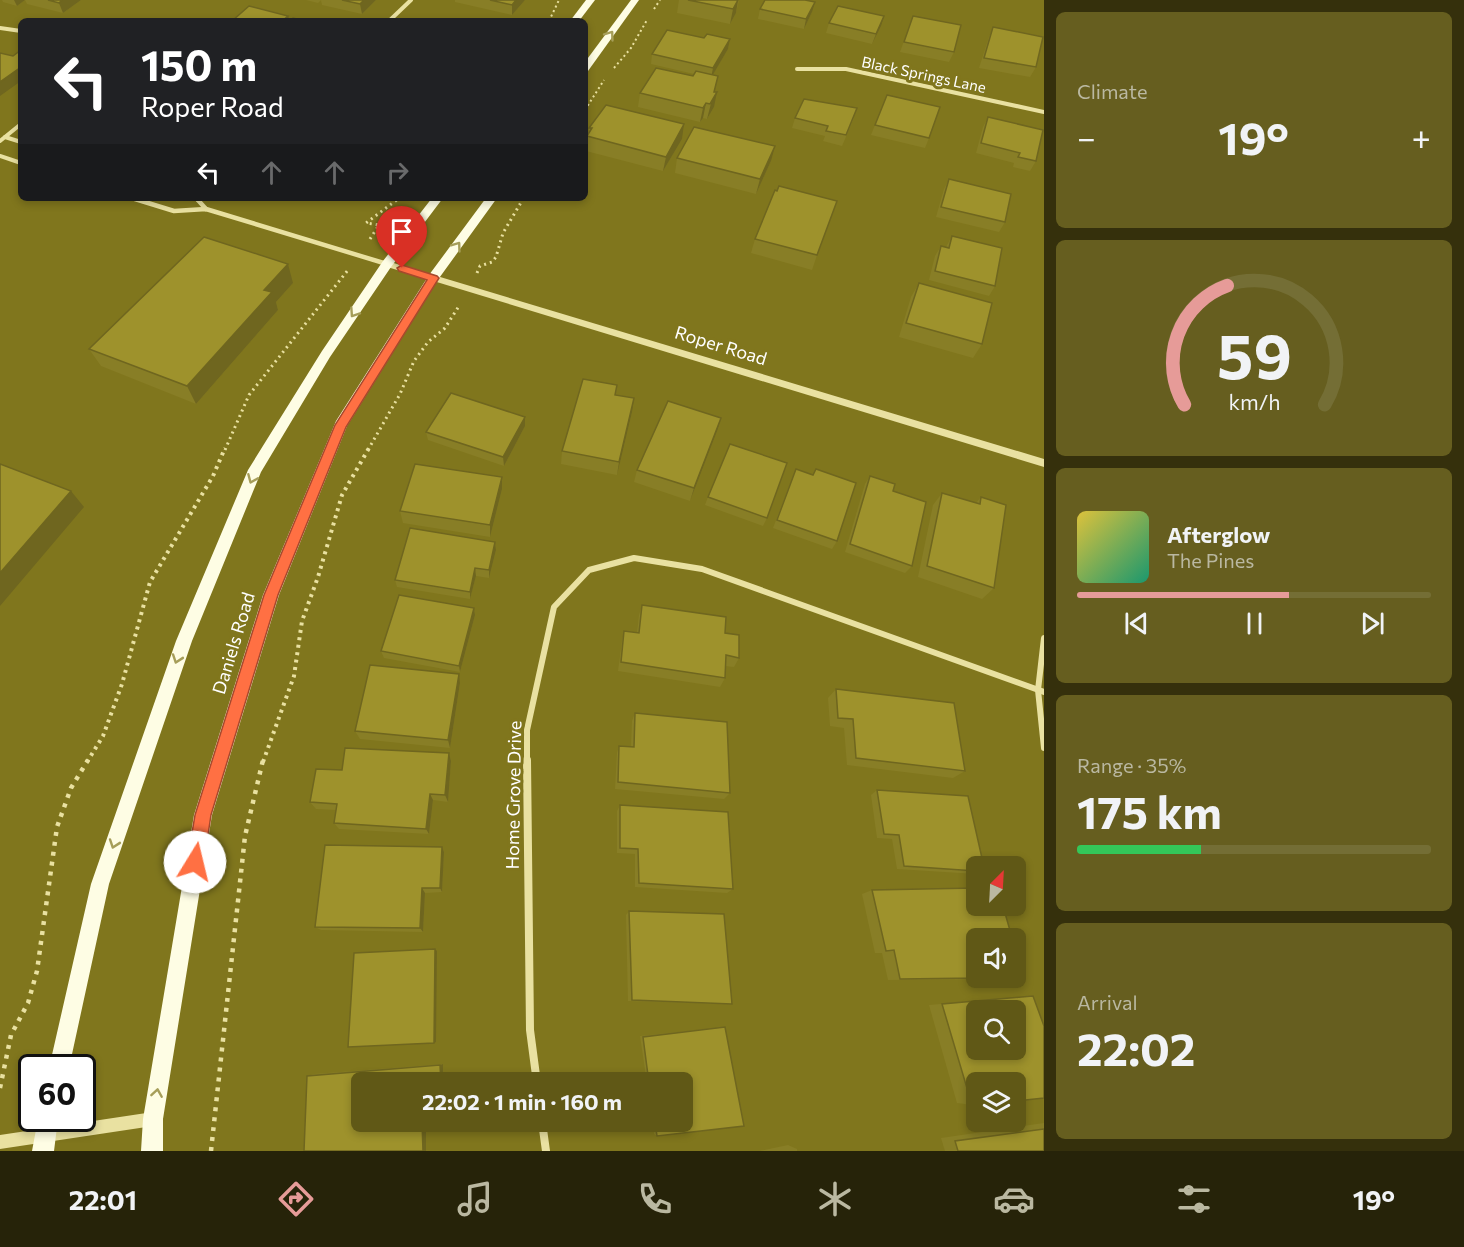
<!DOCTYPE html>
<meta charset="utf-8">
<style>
body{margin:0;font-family:Commissioner,sans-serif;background:#665e1f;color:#f1f3f6;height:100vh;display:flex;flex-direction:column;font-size:22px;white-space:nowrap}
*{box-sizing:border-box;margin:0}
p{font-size:20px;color:#bab8a1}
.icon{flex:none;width:33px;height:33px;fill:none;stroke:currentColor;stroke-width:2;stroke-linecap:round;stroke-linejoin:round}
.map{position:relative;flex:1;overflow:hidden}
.side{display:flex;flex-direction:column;gap:12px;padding:12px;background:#35300c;width:420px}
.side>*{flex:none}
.hud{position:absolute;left:18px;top:18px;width:570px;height:183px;border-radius:9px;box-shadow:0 3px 9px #0003;background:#202124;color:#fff;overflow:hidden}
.needle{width:39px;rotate:24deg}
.tools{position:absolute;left:966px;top:856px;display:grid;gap:12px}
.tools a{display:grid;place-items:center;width:60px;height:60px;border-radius:9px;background:#605816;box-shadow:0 3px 9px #0003;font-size:30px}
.speed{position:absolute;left:18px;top:1054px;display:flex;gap:12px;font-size:30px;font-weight:700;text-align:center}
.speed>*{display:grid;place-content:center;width:78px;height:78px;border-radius:50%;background:#605816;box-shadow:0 3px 9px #0003;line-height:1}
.speed .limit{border:3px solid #111;border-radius:9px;background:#fff;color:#111}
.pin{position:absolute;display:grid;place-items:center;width:51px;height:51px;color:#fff;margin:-62px -26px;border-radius:50% 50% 50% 0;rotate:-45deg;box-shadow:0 0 6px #0007}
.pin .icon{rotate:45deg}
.me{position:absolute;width:66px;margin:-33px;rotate:9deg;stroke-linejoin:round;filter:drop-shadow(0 0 4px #0008)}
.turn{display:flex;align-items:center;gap:21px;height:126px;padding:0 24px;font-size:27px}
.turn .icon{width:78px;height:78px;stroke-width:2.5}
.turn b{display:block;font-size:42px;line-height:51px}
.lanes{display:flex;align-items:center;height:57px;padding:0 24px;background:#0003;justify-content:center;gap:30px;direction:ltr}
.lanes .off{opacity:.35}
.big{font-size:45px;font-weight:700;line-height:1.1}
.side .card{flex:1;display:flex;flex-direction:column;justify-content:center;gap:9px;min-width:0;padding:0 21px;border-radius:9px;background:#665e1f}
.side .dial{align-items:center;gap:0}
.dial svg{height:156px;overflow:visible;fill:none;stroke:#746e35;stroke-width:7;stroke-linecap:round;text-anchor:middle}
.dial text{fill:#f1f3f6;stroke:none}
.song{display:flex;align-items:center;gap:18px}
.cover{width:72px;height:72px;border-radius:9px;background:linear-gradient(135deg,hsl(50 70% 55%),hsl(160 70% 35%))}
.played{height:6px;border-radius:3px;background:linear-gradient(90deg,#e69b98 60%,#746e35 60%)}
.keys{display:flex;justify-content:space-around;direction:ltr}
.heat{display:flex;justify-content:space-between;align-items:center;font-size:33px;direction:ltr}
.charge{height:9px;border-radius:4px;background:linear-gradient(90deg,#34c759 35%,#746e35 0)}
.trip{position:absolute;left:351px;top:1072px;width:342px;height:60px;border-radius:9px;background:#605816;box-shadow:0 3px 9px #0003;font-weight:700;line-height:60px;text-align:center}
.tabs{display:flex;height:96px;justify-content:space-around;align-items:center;background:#262309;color:#bab8a1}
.tabs .icon{width:42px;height:42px}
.tabs .selected{color:#e69b98}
.tabs b{font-size:27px;color:#f1f3f6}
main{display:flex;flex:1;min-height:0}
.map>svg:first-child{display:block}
</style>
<main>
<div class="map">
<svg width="1044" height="1151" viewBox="0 0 1044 1151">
<rect width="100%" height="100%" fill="#80761d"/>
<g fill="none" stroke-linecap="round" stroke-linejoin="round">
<g stroke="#e9e1a1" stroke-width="2" stroke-dasharray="2 3" stroke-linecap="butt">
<path d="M654 9 660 0"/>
<path d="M549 21 559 0"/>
<path d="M614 68 631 48 647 20"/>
<path d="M585 110 604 80"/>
<path d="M396 200 399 198"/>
<path d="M522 200 523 198"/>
</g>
<g stroke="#e9e1a1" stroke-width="3" stroke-dasharray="2 4" stroke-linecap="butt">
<path d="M370 239 379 225 366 223 398 199"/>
<path d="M477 273 480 266 492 262 496 257 503 233 523 199"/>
<path d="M225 450 249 395 348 270"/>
<path d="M368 450 400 394 414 361 428 342 445 328 459 306"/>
</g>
<g stroke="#e9e1a1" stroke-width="4" stroke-dasharray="3 4.5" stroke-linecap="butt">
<path d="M87 762 103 736 122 684 150 582 213 476 225 448"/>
<path d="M263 762 294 676 302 621 318 577 342 495 369 448"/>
</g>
<g stroke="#e9e1a1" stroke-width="4.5" stroke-dasharray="4 6" stroke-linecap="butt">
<path d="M0 1088 11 1035 28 1003 37 971 57 827 71 788 88 760"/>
<path d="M211 1151 245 836 263 760"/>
</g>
<g stroke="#e9e1a1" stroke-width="4">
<path d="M389 21 411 0"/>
<path d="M0 28 21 31"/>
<path d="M797 69H846L1044 112"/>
<path d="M5 137 21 142"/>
<path d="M0 141 21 124"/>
<path d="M0 156 21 163"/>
<path d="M133 198 140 200"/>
<path d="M196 198 198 200"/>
</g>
<g stroke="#e9e1a1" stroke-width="4.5">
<path d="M135 199 174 211 206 209 387 264"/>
<path d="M197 199 206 209"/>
</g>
<g stroke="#e9e1a1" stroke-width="6">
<path d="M1044 638 1038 690 1044 748"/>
<path d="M527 762V730L554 607 589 570 634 558 702 569 1044 692"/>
</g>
<g stroke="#e9e1a1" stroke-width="8">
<path d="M527 760 530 1030 537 1083"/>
<path d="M542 1122 546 1151"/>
</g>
<g fill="#e9e1a1" fill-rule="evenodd">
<path d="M387 261 1044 459V467L384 266V262Z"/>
<path d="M153 1112 158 1114 160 1119 158 1124 153 1126 0 1149V1135Z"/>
</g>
<g fill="#fefde4" fill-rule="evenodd">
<path d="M586 0H595L579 21H570Z"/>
<path d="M631 0H639L588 71 585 72V62Z"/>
<path d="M432 198H443L391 267 330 357 261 472 192 641 109 884 69 1068H49L91 884 176 641 248 470 322 351 383 261Z"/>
<path d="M486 198H497L437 281 347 426 279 595 212 815 163 1119V1151H141L143 1119 194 815 263 595 336 421 429 275Z"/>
<path d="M38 1119H58L54 1151H32Z"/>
</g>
</g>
<g fill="#887e26">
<path d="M2 0H81L63 13 27 4 25 0 17 6 3 2Z"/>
<path d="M306 0H321L318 3Z"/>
<path d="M321 0H376L362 14 322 5Z"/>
<path d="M455 0H525L512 15 455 2Z"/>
<path d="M679 0H739L736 13 730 24 677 13Z"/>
<path d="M760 9 812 12 804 29 758 19Z"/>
<path d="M913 16 954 52 949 62 900 52Z"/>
<path d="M829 23 881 26 872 44 826 33Z"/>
<path d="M993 27 1036 67 1030 77 979 68 989 37Z"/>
<path d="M704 38 730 39 728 49 713 74 715 92 714 107 707 119 703 118 700 122 638 107 640 93 693 76 694 74 651 64 652 54Z"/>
<path d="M887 95 929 138 925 148 871 135Z"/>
<path d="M988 117 1036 161 1030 171 1013 167 1014 163 976 153 983 127Z"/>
<path d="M795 118H854L842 146 823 141 825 136 792 128Z"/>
<path d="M589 128 682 139 663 171 586 151 587 136 589 133Z"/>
<path d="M677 158 771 161 756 194 675 173Z"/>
<path d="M949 179 1005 222 999 232 936 217 944 189Z"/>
<path d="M952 236 995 286 989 296 929 280 935 256 941 246 946 247Z"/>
<path d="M755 239 817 255 812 270 751 253Z"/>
<path d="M293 283 276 302 278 310 196 404 101 366 89 349Z"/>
<path d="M919 283 982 344 973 358 899 337 911 297Z"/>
<path d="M617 385 616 395 632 412 617 475 561 464 562 451Z"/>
<path d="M525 417V426L504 466 428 440 426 432Z"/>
<path d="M717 431 690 501 634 482 637 470Z"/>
<path d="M796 469 813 475 816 469 837 541 832 549 773 528 792 478Z"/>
<path d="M870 476 893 491 912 566 905 573 845 552 865 484Z"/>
<path d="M502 489 490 537 403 523 400 511Z"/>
<path d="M942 493 976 503 981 497 994 588 982 599 918 577 933 505Z"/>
<path d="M708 497 767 518 763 526 705 505Z"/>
<path d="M495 542 496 550 489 578 476 576 470 599 397 587 395 580Z"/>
<path d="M642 605 725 633 739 658 734 667 725 666V678L720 687 618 671 622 641 624 631 637 633 639 615Z"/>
<path d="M474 608 475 615 460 672 384 658 381 651Z"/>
<path d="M460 683 450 748 360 739 355 731Z"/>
<path d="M836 689 965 771 953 778 847 765 844 728 830 726 828 698Z"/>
<path d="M635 713 730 793 724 799 615 789 617 753 619 746 631 747 632 721Z"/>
<path d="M449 753 451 761 448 802 433 800 429 834 339 829 334 823 336 810 316 809 310 802 342 770Z"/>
<path d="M877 790 976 867V874L897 869 892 839 877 838 871 795Z"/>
<path d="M620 805 733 889 727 893 635 887V854L617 853V811Z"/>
<path d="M442 847 444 852 442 892 425 893 423 932 321 930 315 927Z"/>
<path d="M872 890 1011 934 1000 936 976 978H1007L997 979 888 980 882 953H875L862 894Z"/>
<path d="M629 911 732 1004H725L628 1001 626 915Z"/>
<path d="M1033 996 972 1105 957 1103 929 1005Z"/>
<path d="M725 1027 744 1126 657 1136 654 1134 653 1122H682V1083H647L640 1036Z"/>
<path d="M443 1064V1083H362L307 1076 314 1074Z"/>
<path d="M1044 1123V1151H945L941 1138Z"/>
<path d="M788 1145 797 1149V1151H759Z"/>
</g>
<g fill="#6f661f">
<path d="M14 0H25L17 6Z"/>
<path d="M62 0H81L63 13 59 3Z"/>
<path d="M364 0H376L362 14 360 4Z"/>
<path d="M516 0H525L512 15V5Z"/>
<path d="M738 0 736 13 730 24 733 9Z"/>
<path d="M815 2 812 12 804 29 806 19Z"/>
<path d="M288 16 290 21H282Z"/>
<path d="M884 16 881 26 872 44 876 34Z"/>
<path d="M730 39 728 49 711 78 713 68Z"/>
<path d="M21 67V81L0 96V82Z"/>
<path d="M718 76 712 100 717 92 714 107 707 119Z"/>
<path d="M706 103 703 118 700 122 703 108Z"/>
<path d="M684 124 682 139 663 171 666 157Z"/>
<path d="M775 146 771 161 756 194 760 179Z"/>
<path d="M288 264 293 283 276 302 278 310 196 404 187 386 264 290Z"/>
<path d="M634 398 632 412 617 475 619 462Z"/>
<path d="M525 417V426L504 466 503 457Z"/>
<path d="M721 418 717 431 690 501 694 488Z"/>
<path d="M502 477V489L490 537V525Z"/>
<path d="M71 491 84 507 0 606V573Z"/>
<path d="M495 542 496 550 489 578V570Z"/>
<path d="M475 568 476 576 470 599V592Z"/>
<path d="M474 608 475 615 460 672 459 666Z"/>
<path d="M459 674 460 683 450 748 448 740Z"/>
<path d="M449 753 451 761 448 802 445 795Z"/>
<path d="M430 794 433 800 429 834 426 829Z"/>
<path d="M442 847 444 852 442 892 440 888Z"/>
<path d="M422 888 425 893 423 932 420 928Z"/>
<path d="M435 949 437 951 436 1042 434 1043Z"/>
<path d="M443 1064V1083H441L440 1065Z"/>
<path d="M422 1122H426V1151H423Z"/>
</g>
<g fill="#9e922c" stroke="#6f661f" stroke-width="1.5" fill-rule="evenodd">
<path d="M48 0H62L59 3Z"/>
<path d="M342 0H364L360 4Z"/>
<path d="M490 0H516L512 5Z"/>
<path d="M688 0H738L733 9Z"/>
<path d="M765 0H805L815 2 806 19 760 9Z"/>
<path d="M249 6 288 16 282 21H232Z"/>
<path d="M838 6 884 16 876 34 829 23Z"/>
<path d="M913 16 961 25 954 52 904 42Z"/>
<path d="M293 18 304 21H290Z"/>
<path d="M993 27 1043 37 1036 67 984 58Z"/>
<path d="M667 30 704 38 707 34 730 39 713 68 652 54Z"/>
<path d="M21 50V67L0 82V53L13 56Z"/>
<path d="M656 68 693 76 696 71 718 76 714 92H717L710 104 706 103 703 108 640 93Z"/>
<path d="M887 95 940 107 929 138 875 125Z"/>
<path d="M804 99 857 108 846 135 826 131 828 126 795 118Z"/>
<path d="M606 105 684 124 666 157 587 136 592 128H589Z"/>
<path d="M988 117 1043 130 1036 161 1018 157 1020 153 981 143Z"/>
<path d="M694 127 775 146 760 179 677 158Z"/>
<path d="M949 179 1011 194 1005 222 941 207Z"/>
<path d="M779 186 837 201 817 255 755 239 775 190 777 191Z"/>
<path d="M952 236 1002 248 995 286 935 271 941 246 949 248Z"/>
<path d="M204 237 288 264 264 290 272 292 187 386 89 349Z"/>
<path d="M919 283 992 303 982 344 906 323Z"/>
<path d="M583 379 617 385 615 395 634 398 619 462 562 451Z"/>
<path d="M451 393 525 417 503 457 426 432Z"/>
<path d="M668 401 721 418 694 488 637 470Z"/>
<path d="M730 444 787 463 767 518 708 497Z"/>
<path d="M0 464 71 491 0 573Z"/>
<path d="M415 464 502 477 490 525 400 511Z"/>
<path d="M796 469 813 475 816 469 856 483 837 541 777 520Z"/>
<path d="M870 476 895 484 893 491 926 502 912 566 850 544Z"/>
<path d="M942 493 980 504 981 497 1006 505 994 588 927 566Z"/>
<path d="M410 528 495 542 489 570 475 568 470 592 395 580Z"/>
<path d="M399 595 474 608 459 666 381 651Z"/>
<path d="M642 605 726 617 725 633 739 635V658L726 655 725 678 621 662 624 631 639 633Z"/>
<path d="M370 665 459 674 448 740 355 731Z"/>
<path d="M836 689 954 703 965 771 856 758 853 719 838 718Z"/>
<path d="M635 713 727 722 730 793 618 782 619 746 634 747Z"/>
<path d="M345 748 449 753 445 795 430 794 426 829 334 823 337 804 310 802 316 769 342 770Z"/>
<path d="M877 790 968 796 984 867H976V871L904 866 899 835 884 834Z"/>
<path d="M620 805 728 812 733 889 639 883 638 849 620 848Z"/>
<path d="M325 845 442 847 440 888H422L420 928 315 927Z"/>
<path d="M976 888V906H1003L1011 934H1000L1001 939H976V978L900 979 894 950 886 951 872 890Z"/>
<path d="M629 911 724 914 732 1004 632 1000Z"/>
<path d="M435 949 434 1043 348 1047 354 953Z"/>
<path d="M1033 996 1044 1026V1098L1016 1101V1083H976V1105H972L942 1004ZM976 1011H1016V1050H976Z"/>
<path d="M725 1027 744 1126 657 1136 655 1122H682V1083H649L643 1037Z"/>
<path d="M440 1065 441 1083H362V1122H422L423 1151H304L307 1076Z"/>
<path d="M1044 1129V1151H958L955 1141Z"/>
</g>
<defs><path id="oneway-chevron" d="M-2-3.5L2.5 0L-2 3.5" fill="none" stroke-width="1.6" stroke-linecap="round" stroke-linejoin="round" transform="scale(1.5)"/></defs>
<g stroke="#a69e59">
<use href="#oneway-chevron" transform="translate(610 35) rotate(-54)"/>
<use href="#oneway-chevron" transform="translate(457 246) rotate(-54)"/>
<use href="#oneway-chevron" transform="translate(354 313) rotate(124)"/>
<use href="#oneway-chevron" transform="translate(252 479) rotate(113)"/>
<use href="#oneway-chevron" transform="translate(177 659) rotate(109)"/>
<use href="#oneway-chevron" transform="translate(114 844) rotate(109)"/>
<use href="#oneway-chevron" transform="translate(157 1093) rotate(-81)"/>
</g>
<path fill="#ff7043" stroke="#a6492c" stroke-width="1.5" d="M402 265 437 276 439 278 346 427 278 595 211 815 204 862 201 867 195 870 190 867 187 862 195 815 264 595 335 425 427 280 399 271 397 268Z"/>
<g text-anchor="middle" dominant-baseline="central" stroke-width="6" stroke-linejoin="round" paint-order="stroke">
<g font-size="15" fill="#fff" stroke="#80761d">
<text transform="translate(924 74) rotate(12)">Black Springs Lane</text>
</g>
<g font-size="18" fill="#fff" stroke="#80761d">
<text transform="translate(721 345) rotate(17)">Roper Road</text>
<text transform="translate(233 643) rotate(-73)">Daniels Road</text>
<text transform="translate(513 795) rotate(-89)">Home Grove Drive</text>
</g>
</g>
</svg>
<div class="tools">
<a><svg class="needle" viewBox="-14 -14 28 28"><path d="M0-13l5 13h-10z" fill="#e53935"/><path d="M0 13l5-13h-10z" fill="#bab8a1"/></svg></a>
<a><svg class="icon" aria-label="sound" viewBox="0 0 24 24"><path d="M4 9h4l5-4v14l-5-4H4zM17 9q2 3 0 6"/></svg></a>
<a><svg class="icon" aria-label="search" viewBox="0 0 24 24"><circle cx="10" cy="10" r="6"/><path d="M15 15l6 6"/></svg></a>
<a><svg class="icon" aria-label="layers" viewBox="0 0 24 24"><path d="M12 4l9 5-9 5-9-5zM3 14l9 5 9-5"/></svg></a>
</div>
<div class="speed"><div class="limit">60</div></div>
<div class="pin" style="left:402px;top:268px;background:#d93025"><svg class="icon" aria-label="arrive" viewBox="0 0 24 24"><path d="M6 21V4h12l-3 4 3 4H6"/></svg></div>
<svg class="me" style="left:195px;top:862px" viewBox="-20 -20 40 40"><circle r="19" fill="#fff"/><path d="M0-13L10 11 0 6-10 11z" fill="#ff7043"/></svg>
<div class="trip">22:02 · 1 min · 160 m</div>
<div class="hud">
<div class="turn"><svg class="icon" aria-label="left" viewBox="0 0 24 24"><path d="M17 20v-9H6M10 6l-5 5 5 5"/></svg><div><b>150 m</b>Roper Road</div></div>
<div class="lanes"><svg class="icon" aria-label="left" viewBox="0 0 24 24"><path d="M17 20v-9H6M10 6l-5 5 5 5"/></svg><svg class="icon off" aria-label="ahead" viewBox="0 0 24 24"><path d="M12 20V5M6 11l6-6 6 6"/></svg><svg class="icon off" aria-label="ahead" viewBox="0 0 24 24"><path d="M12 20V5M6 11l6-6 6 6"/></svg><svg class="icon off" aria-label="right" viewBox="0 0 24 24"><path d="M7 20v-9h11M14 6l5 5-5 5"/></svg></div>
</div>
</div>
<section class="side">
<div class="card"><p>Climate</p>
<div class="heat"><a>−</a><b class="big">19°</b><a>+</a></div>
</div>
<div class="card dial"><svg viewBox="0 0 100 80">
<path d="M14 69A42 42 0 1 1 86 69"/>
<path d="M14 69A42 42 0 0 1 36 8" stroke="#e69b98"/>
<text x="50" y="56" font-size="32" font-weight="700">59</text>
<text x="50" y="72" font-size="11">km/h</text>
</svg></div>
<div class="card">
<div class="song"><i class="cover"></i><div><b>Afterglow</b><p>The Pines</p></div></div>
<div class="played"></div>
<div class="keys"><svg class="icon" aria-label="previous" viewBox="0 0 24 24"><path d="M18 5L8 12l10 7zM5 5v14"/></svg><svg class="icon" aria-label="pause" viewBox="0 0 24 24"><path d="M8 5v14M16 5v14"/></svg><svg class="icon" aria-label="next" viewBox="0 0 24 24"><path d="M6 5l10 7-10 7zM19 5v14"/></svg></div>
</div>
<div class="card"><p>Range · 35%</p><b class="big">175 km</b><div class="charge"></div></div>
<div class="card"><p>Arrival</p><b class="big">22:02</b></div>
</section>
</main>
<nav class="tabs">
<b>22:01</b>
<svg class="icon selected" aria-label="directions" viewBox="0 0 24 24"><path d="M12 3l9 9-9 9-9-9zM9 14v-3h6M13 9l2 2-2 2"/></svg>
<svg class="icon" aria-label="music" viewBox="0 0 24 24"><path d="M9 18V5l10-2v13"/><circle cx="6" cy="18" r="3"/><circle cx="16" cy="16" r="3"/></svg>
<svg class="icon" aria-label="phone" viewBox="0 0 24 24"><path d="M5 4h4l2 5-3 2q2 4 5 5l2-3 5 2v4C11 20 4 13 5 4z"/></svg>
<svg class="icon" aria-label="climate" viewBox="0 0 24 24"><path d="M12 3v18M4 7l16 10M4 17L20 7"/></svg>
<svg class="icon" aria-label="car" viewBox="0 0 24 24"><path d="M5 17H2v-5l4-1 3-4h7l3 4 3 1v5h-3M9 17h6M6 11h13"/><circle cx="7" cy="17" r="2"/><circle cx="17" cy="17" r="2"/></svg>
<svg class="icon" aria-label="filters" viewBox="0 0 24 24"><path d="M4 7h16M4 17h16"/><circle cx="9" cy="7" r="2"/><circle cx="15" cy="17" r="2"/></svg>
<b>19°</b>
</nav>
